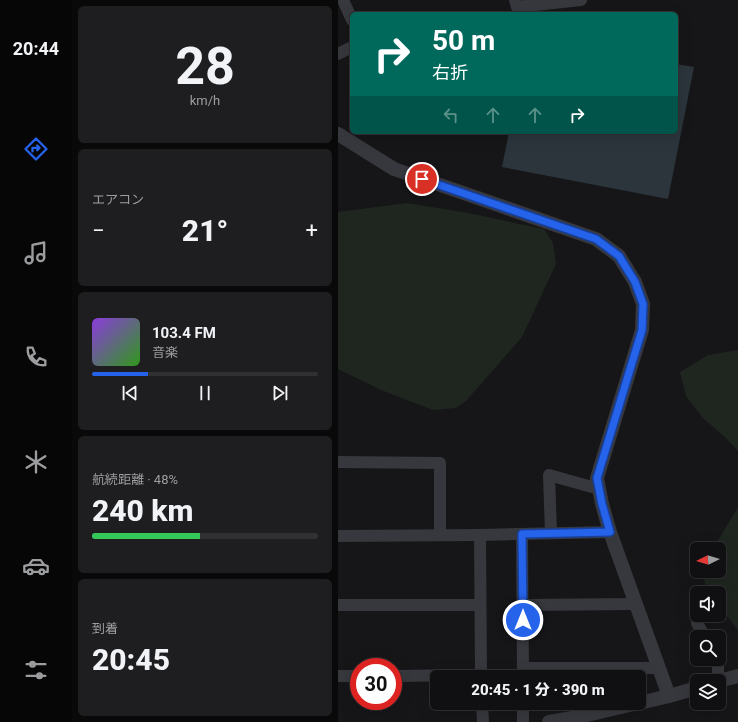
<!DOCTYPE html>
<html lang="ja">
<meta charset="utf-8">
<style>
body{margin:0;font-family:Roboto,"Noto Sans JP",sans-serif;background:#1e1e20;color:#f1f3f6;height:100vh;display:flex;flex-direction:column;font-size:15px;white-space:nowrap}
*{box-sizing:border-box;margin:0}
p{font-size:13px;color:#9c9d9f}
.icon{flex:none;width:22px;height:22px;fill:none;stroke:currentColor;stroke-width:2;stroke-linecap:round;stroke-linejoin:round}
.map{position:relative;flex:1;overflow:hidden}
.panel{display:flex;flex-direction:column;gap:6px;padding:6px;background:#09090a;width:266px}
.panel>*{flex:none}
.banner{position:absolute;left:12px;top:12px;width:328px;height:122px;border-radius:6px;box-shadow:0 4px 16px #0002,0 0 0 1px #303032;background:#00695c;color:#fff;overflow:hidden}
.needle{width:26px;rotate:265deg}
.buttons{position:absolute;left:352px;top:542px;display:grid;gap:8px}
.buttons a{display:grid;place-items:center;width:36px;height:36px;border-radius:6px;background:#101012;box-shadow:0 4px 16px #0002,0 0 0 1px #303032;font-size:20px}
.speed{position:absolute;left:12px;top:658px;display:flex;gap:8px;font-size:20px;font-weight:700;text-align:center}
.speed>*{display:grid;place-content:center;width:52px;height:52px;border-radius:50%;background:#101012;box-shadow:0 4px 16px #0002,0 0 0 1px #303032;line-height:1}
.speed .limit{border:6px solid #d22;background:#fff;color:#111}
.pin{position:absolute;display:grid;place-items:center;width:34px;height:34px;color:#fff;margin:-17px;border:2px solid #fff;border-radius:50%;box-shadow:0 1px 4px #0007}
.me{position:absolute;width:44px;margin:-22px;rotate:0deg;stroke-linejoin:round;filter:drop-shadow(0 0 3px #0008)}
.turn{display:flex;align-items:center;gap:14px;height:84px;padding:0 16px;font-size:18px}
.turn .icon{width:52px;height:52px;stroke-width:2.5}
.turn b{display:block;font-size:28px;line-height:34px}
.lanes{display:flex;align-items:center;height:38px;padding:0 16px;background:#0003;justify-content:center;gap:20px;direction:ltr}
.lanes .off{opacity:.35}
.big{font-size:30px;font-weight:800;line-height:1.1}
.panel .card{flex:1;display:flex;flex-direction:column;justify-content:center;gap:6px;min-width:0;padding:0 14px;border-radius:6px;background:#1e1e20}
.panel .dial{align-items:center;gap:0}
.dial b{font-size:52px;line-height:1}
.song{display:flex;align-items:center;gap:12px}
.cover{width:48px;height:48px;border-radius:6px;background:linear-gradient(135deg,hsl(270 70% 55%),hsl(110 70% 35%))}
.played{height:4px;border-radius:2px;background:linear-gradient(90deg,#2563eb 25%,#303032 25%)}
.keys{display:flex;justify-content:space-around;direction:ltr}
.heat{display:flex;justify-content:space-between;align-items:center;font-size:22px;direction:ltr}
.charge{height:6px;border-radius:3px;background:linear-gradient(90deg,#34c759 48%,#303032 0)}
.trip{position:absolute;left:92px;top:670px;width:216px;height:40px;border-radius:6px;background:#101012;box-shadow:0 4px 16px #0002,0 0 0 1px #303032;font-weight:800;line-height:40px;text-align:center}
main{display:flex;flex:1;min-height:0}
.menu{display:flex;flex-direction:column;width:72px;justify-content:space-around;align-items:center;background:#060607;color:#9c9d9f}
.menu .icon{width:28px;height:28px}
.menu .selected{color:#2563eb}
.menu b{font-size:18px;color:#f1f3f6}
.map>svg:first-child{display:block}
</style>
<main>
<nav class="menu">
<b>20:44</b>
<svg class="icon selected" aria-label="directions" viewBox="0 0 24 24"><path d="M12 3l9 9-9 9-9-9zM9 14v-3h6M13 9l2 2-2 2"/></svg>
<svg class="icon" aria-label="music" viewBox="0 0 24 24"><path d="M9 18V5l10-2v13"/><circle cx="6" cy="18" r="3"/><circle cx="16" cy="16" r="3"/></svg>
<svg class="icon" aria-label="phone" viewBox="0 0 24 24"><path d="M5 4h4l2 5-3 2q2 4 5 5l2-3 5 2v4C11 20 4 13 5 4z"/></svg>
<svg class="icon" aria-label="climate" viewBox="0 0 24 24"><path d="M12 3v18M4 7l16 10M4 17L20 7"/></svg>
<svg class="icon" aria-label="car" viewBox="0 0 24 24"><path d="M5 17H2v-5l4-1 3-4h7l3 4 3 1v5h-3M9 17h6M6 11h13"/><circle cx="7" cy="17" r="2"/><circle cx="17" cy="17" r="2"/></svg>
<svg class="icon" aria-label="filters" viewBox="0 0 24 24"><path d="M4 7h16M4 17h16"/><circle cx="9" cy="7" r="2"/><circle cx="15" cy="17" r="2"/></svg>
</nav>
<section class="panel">
<div class="card dial"><b>28</b><p>km/h</p></div>
<div class="card"><p>エアコン</p>
<div class="heat"><a>−</a><b class="big">21°</b><a>+</a></div>
</div>
<div class="card">
<div class="song"><i class="cover"></i><div><b>103.4 FM</b><p>音楽</p></div></div>
<div class="played"></div>
<div class="keys"><svg class="icon" aria-label="previous" viewBox="0 0 24 24"><path d="M18 5L8 12l10 7zM5 5v14"/></svg><svg class="icon" aria-label="pause" viewBox="0 0 24 24"><path d="M8 5v14M16 5v14"/></svg><svg class="icon" aria-label="next" viewBox="0 0 24 24"><path d="M6 5l10 7-10 7zM19 5v14"/></svg></div>
</div>
<div class="card"><p>航続距離 · 48%</p><b class="big">240 km</b><div class="charge"></div></div>
<div class="card"><p>到着</p><b class="big">20:45</b></div>
</section>
<div class="map">
<svg width="400" height="722" viewBox="0 0 400 722">
<rect width="100%" height="100%" fill="#161618"/>
<g fill="#1e261f">
<path d="M69 203 130 213 206 229 215 243 218 264 184 337 128 401 118 408 95 410 43 390 0 369V212Z"/>
<path d="M400 350V451L389 439 365 418 348 396 342 372 370 355Z"/>
<path d="M400 507V630L381 606V593H371C368 588 364 577 366 571H381V549H375Z"/>
</g>
<path fill="#2c353c" d="M338 64 356 67 330 199 164 167 171 132H338Z"/>
<g fill="none" stroke-linecap="round" stroke-linejoin="round">
<g stroke="#37383d" stroke-width="12">
<path d="M5 0 14 20"/>
<path d="M177 0 179 7 243 0"/>
<path d="M0 54 14 47"/>
<path d="M0 462 102 463V535"/>
<path d="M213 533 211 475 261 489"/>
<path d="M184 534 185 677"/>
<path d="M142 535 143 677"/>
<path d="M0 536 142 535 272 532"/>
<path d="M0 605H142"/>
<path d="M185 605 298 604"/>
<path d="M359 623 367 637"/>
<path d="M378 659 380 665V681"/>
<path d="M185 668H321"/>
<path d="M0 676H21"/>
<path d="M55 676 143 675"/>
<path d="M144 703 145 722"/>
<path d="M185 703V722"/>
</g>
<g stroke="#37383d" stroke-width="14">
<path d="M0 134 56 169 258 239 281 256 297 282 305 304 304 330 259 478 264 504 272 532 331 696"/>
<path d="M381 681 400 676"/>
<path d="M301 703 331 696 359 688"/>
<path d="M211 722 240 717 300 703"/>
</g>
</g>
<g fill="none" stroke-linecap="round" stroke-linejoin="round">
<g stroke="#184099" stroke-width="10">
<path id="route" d="M84 179 258 239 281 256 297 282 305 304 304 330 259 478 264 504 272 532 184 534 185 620"/>
</g>
<use href="#route" stroke="#2563eb" stroke-width="7"/>
</g>
</svg>
<div class="buttons">
<a><svg class="needle" viewBox="-14 -14 28 28"><path d="M0-13l5 13h-10z" fill="#e53935"/><path d="M0 13l5-13h-10z" fill="#9c9d9f"/></svg></a>
<a><svg class="icon" aria-label="sound" viewBox="0 0 24 24"><path d="M4 9h4l5-4v14l-5-4H4zM17 9q2 3 0 6"/></svg></a>
<a><svg class="icon" aria-label="search" viewBox="0 0 24 24"><circle cx="10" cy="10" r="6"/><path d="M15 15l6 6"/></svg></a>
<a><svg class="icon" aria-label="layers" viewBox="0 0 24 24"><path d="M12 4l9 5-9 5-9-5zM3 14l9 5 9-5"/></svg></a>
</div>
<div class="speed"><div class="limit">30</div></div>
<div class="pin" style="left:84px;top:179px;background:#d93025"><svg class="icon" aria-label="arrive" viewBox="0 0 24 24"><path d="M6 21V4h12l-3 4 3 4H6"/></svg></div>
<svg class="me" style="left:185px;top:620px" viewBox="-20 -20 40 40"><circle r="17" fill="#2563eb" stroke="#fff" stroke-width="3"/><path d="M0-11L8 9 0 5-8 9z" fill="#fff"/></svg>
<div class="trip">20:45 · 1 分 · 390 m</div>
<div class="banner">
<div class="turn"><svg class="icon" aria-label="right" viewBox="0 0 24 24"><path d="M7 20v-9h11M14 6l5 5-5 5"/></svg><div><b>50 m</b>右折</div></div>
<div class="lanes"><svg class="icon off" aria-label="left" viewBox="0 0 24 24"><path d="M17 20v-9H6M10 6l-5 5 5 5"/></svg><svg class="icon off" aria-label="ahead" viewBox="0 0 24 24"><path d="M12 20V5M6 11l6-6 6 6"/></svg><svg class="icon off" aria-label="ahead" viewBox="0 0 24 24"><path d="M12 20V5M6 11l6-6 6 6"/></svg><svg class="icon" aria-label="right" viewBox="0 0 24 24"><path d="M7 20v-9h11M14 6l5 5-5 5"/></svg></div>
</div>
</div>
</main>
